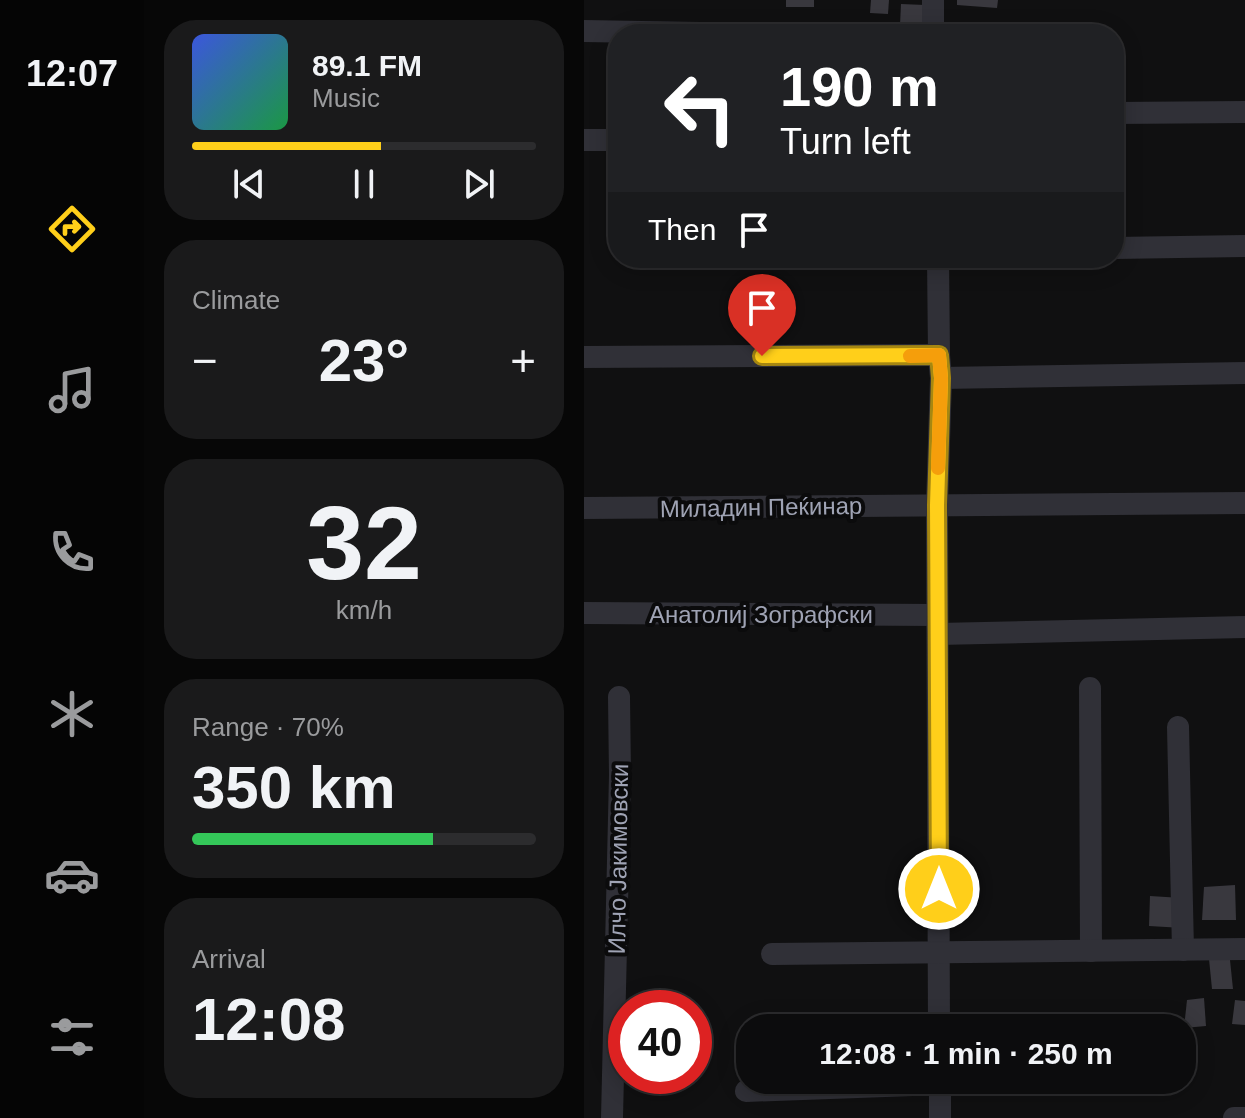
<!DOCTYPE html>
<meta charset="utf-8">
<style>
body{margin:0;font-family:Arial,sans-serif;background:#1a1a1b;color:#f1f3f6;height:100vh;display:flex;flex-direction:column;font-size:30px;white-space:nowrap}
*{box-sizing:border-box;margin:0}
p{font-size:26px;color:#9a9b9d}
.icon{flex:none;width:44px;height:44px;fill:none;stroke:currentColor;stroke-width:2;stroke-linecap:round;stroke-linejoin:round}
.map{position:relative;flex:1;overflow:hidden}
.details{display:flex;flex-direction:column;gap:20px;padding:20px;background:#070707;width:440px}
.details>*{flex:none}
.hud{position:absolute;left:24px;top:24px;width:516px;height:244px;border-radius:32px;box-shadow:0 4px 20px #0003,0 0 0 2px #2c2c2e;background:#202124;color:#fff;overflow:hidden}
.speed{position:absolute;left:24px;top:990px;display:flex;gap:16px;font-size:40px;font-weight:700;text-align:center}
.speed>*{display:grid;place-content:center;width:104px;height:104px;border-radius:50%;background:#0c0c0d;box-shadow:0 4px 20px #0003,0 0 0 2px #2c2c2e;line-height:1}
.speed .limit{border:12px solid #d22;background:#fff;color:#111}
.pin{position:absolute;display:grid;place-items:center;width:68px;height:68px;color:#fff;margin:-82px -34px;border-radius:50% 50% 50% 0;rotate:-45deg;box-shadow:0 0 8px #0007}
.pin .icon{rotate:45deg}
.me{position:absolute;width:88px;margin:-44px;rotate:0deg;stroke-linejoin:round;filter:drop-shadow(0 0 6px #0008)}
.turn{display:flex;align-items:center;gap:28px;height:168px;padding:0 40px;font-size:36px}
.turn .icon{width:104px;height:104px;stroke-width:2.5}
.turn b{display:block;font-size:56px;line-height:68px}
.then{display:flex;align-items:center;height:76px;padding:0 40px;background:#0003;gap:16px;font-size:30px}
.big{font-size:60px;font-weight:700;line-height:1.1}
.details .card{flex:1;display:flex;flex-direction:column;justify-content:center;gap:12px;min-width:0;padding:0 28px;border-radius:32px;background:#1a1a1b}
.details .dial{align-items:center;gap:0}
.dial b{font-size:104px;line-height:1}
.song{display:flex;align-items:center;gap:24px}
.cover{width:96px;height:96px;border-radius:12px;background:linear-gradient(135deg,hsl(230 70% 55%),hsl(140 70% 35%))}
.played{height:8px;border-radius:4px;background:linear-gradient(90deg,#ffcf1a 55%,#2c2c2e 55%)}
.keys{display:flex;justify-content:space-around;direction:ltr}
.heat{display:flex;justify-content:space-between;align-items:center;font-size:44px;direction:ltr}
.charge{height:12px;border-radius:6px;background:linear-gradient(90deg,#34c759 70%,#2c2c2e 0)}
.trip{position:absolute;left:152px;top:1014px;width:460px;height:80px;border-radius:32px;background:#0c0c0d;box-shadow:0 4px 20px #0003,0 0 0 2px #2c2c2e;font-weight:700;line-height:80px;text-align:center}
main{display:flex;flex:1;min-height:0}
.tabs{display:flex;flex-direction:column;width:144px;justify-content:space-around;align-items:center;background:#050505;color:#9a9b9d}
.tabs .icon{width:56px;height:56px}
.tabs .active{color:#ffcf1a}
.tabs b{font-size:36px;color:#f1f3f6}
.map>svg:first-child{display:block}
</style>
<main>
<nav class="tabs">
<b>12:07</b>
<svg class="icon active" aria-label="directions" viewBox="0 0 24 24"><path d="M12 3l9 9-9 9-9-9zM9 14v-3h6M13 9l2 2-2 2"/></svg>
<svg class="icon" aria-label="music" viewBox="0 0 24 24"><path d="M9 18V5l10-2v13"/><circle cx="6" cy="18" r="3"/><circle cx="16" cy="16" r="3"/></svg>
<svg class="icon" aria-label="phone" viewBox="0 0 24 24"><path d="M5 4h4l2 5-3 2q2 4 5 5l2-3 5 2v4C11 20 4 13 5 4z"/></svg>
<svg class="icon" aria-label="climate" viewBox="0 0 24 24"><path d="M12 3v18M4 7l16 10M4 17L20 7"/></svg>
<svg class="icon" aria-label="car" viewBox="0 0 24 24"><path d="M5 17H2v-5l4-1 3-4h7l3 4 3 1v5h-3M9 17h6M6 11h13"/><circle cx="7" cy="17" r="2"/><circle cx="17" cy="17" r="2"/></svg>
<svg class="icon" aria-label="filters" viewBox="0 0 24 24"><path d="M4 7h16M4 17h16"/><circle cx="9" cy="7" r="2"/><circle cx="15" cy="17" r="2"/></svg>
</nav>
<section class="details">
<div class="card">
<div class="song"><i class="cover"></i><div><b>89.1 FM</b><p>Music</p></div></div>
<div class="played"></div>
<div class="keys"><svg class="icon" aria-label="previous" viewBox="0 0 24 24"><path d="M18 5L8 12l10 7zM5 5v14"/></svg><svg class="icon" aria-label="pause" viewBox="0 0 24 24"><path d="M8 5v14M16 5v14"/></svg><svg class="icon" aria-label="next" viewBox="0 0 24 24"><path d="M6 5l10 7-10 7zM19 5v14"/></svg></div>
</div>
<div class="card"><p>Climate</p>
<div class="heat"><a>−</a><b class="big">23°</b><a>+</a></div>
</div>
<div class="card dial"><b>32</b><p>km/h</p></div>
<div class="card"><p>Range · 70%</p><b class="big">350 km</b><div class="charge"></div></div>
<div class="card"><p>Arrival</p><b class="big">12:08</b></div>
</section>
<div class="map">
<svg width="661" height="1118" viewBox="0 0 661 1118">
<rect width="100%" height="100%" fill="#101011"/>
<g fill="#39383e">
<rect x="202" y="0" width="28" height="7"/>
<path d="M287 0H305L304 14 286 13Z"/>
<path d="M373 0H414L413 8 373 5Z"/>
<path d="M317 4 341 5V26L316 25Z"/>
<path d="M651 885 652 920H618L620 887Z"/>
<path d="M566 896 598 898 599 928 565 926Z"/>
<path d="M625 959 646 960 649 989H628Z"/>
<path d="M620 998 622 1026 600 1028 603 1000Z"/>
<path d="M651 1000 661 1001V1025L648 1024Z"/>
</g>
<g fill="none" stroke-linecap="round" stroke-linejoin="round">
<g stroke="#303037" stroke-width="22">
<path d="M349 0V34"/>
<path d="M0 31 174 34"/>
<path d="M530 113 661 112"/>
<path d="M0 140H34"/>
<path d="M530 248 661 246"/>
<path d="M354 258 355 355 357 378 353 505 355 1028"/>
<path d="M0 357 355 355"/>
<path d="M357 378 661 373"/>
<path d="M0 508 661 503"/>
<path d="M0 613 353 615"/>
<path d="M354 634 661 627"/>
<path d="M506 688 507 951"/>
<path d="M594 727 599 950"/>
<path d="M188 954 661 949"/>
<path d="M356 1080V1118"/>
<path d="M162 1091 356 1084"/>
<path d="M28 1118 36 775 35 697"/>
<path d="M650 1118H661"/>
</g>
</g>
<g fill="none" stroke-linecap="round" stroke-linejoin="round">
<g stroke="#a68711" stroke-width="20">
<path id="route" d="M178 356 355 355 357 378 353 505 355 889"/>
</g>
<use href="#route" stroke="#ffcf1a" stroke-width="14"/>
<path stroke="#f59e0b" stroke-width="14" d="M326 356 355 355 357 378 354 468"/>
</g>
<g text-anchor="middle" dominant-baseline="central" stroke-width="8" stroke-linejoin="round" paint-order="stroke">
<g font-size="24" fill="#9fa3b4" stroke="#0b0b0c">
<text transform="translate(177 507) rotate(-1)">Миладин Пеќинар</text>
<text x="177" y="614">Анатолиј Зографски</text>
<text transform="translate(34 859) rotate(-89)">Илчо Јакимовски</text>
</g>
</g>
</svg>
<div class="speed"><div class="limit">40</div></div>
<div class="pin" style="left:178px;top:356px;background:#d93025"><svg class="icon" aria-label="arrive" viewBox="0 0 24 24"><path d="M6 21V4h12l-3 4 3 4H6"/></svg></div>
<svg class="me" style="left:355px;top:889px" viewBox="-20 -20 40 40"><circle r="17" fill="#ffcf1a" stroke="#fff" stroke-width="3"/><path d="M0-11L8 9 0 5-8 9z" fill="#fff"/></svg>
<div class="trip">12:08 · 1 min · 250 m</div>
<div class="hud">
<div class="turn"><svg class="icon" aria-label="left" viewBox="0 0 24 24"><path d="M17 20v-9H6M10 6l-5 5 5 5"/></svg><div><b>190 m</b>Turn left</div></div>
<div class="then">Then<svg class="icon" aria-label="arrive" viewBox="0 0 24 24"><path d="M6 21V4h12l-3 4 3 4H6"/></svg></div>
</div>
</div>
</main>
